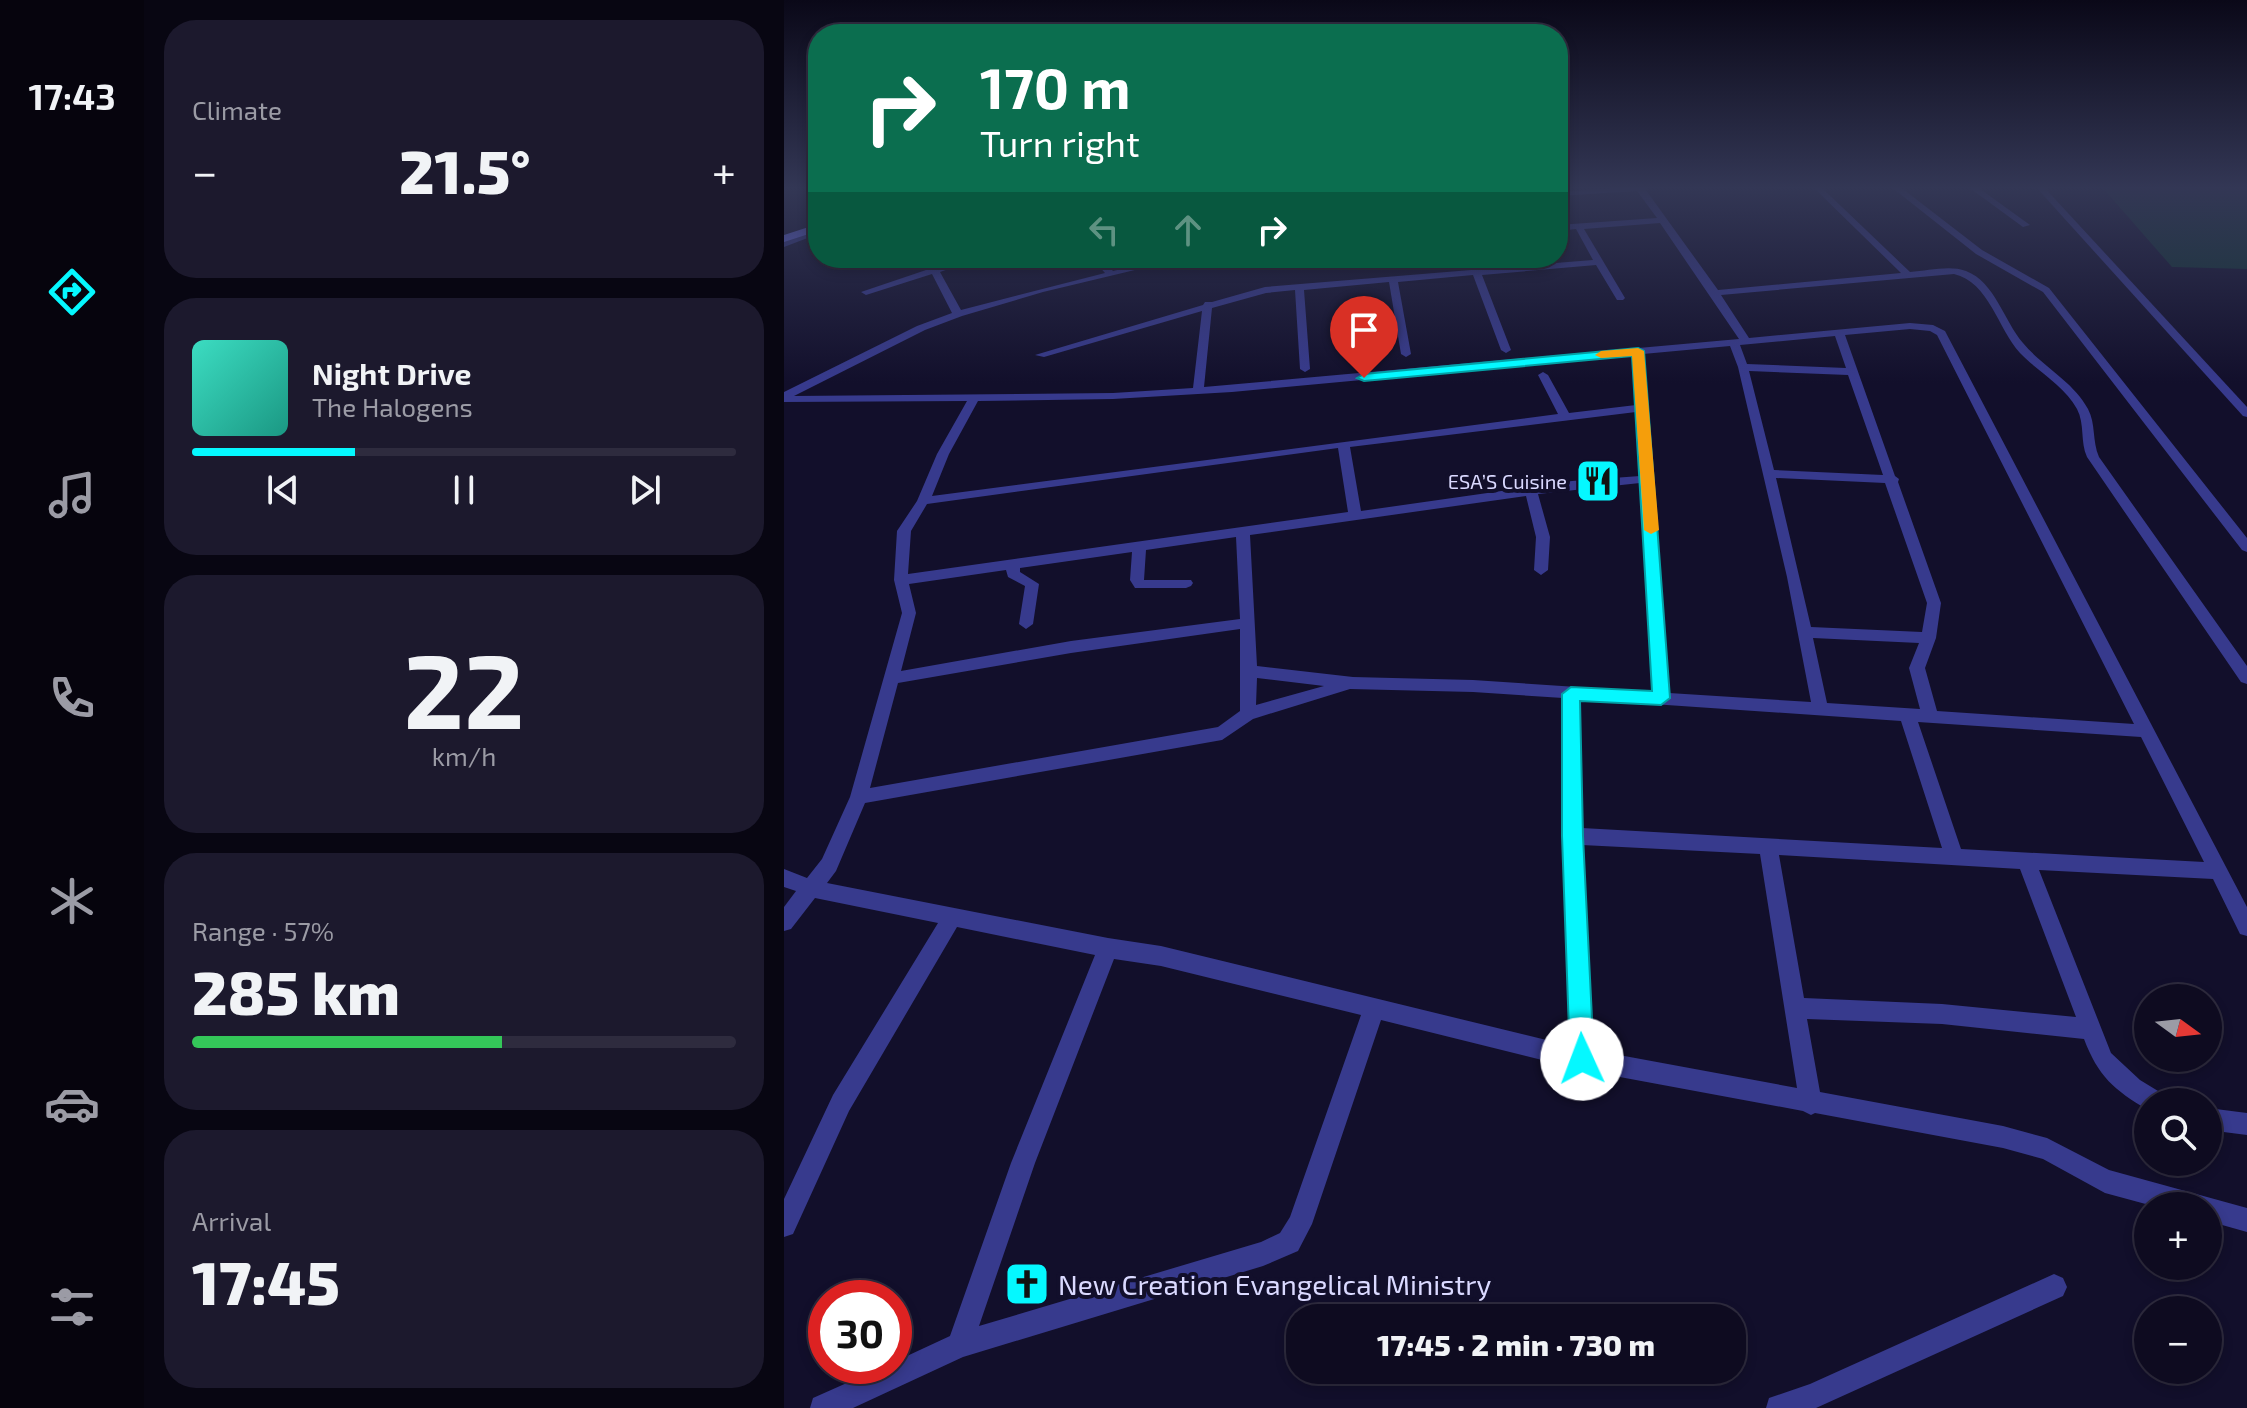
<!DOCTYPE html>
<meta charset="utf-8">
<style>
body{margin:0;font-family:"Exo 2",sans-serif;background:#1c192d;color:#f1f3f6;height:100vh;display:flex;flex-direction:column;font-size:30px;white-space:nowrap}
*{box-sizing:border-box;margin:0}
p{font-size:26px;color:#9b9ba5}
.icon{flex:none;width:44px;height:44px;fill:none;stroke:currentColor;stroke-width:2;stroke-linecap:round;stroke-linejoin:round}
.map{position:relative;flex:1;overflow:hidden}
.panel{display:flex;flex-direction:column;gap:20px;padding:20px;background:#080612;width:640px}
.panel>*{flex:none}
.top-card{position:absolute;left:24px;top:24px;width:760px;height:244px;border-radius:32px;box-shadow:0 4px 12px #0003,0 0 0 2px #2e2b3e;background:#0b6e4f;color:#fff;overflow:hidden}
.needle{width:52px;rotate:105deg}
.buttons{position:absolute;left:1350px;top:984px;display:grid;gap:16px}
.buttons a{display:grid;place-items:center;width:88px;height:88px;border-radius:50%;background:#0e0b20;box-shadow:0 4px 12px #0003,0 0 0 2px #2e2b3e;font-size:40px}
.speed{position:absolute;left:24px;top:1280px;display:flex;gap:16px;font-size:40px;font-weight:700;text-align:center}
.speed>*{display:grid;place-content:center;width:104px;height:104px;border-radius:50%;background:#0e0b20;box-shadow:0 4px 12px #0003,0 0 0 2px #2e2b3e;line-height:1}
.speed .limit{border:12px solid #d22;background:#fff;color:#111}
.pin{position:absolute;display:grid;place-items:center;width:68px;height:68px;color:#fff;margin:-82px -34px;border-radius:50% 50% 50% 0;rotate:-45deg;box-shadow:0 0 8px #0007}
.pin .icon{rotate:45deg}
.me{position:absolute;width:88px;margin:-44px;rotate:358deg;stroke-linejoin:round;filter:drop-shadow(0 0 6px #0008)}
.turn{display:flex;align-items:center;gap:28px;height:168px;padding:0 40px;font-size:36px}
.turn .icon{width:104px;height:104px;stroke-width:2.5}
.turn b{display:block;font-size:56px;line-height:68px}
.lanes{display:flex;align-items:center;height:76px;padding:0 40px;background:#0003;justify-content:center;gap:40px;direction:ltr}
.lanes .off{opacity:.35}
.big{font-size:60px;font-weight:800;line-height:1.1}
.panel .widget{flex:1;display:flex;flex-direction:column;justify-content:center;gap:12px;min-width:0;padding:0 28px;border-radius:32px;background:#1c192d}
.panel .dial{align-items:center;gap:0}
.dial b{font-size:104px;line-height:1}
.song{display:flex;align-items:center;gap:24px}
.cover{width:96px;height:96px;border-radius:12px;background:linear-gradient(135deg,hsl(170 70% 55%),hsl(170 70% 35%))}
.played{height:8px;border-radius:4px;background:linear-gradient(90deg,#05f8ff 30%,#2e2b3e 30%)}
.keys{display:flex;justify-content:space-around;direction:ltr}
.heat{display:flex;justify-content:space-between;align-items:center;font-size:44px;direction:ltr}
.charge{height:12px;border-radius:6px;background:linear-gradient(90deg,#34c759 57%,#2e2b3e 0)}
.trip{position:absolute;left:502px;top:1304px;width:460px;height:80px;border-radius:32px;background:#0e0b20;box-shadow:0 4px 12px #0003,0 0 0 2px #2e2b3e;font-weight:800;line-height:80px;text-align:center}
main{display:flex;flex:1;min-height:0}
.dock{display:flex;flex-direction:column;width:144px;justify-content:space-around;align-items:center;background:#06040d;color:#9b9ba5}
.dock .icon{width:56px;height:56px}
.dock .on{color:#05f8ff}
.dock b{font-size:36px;color:#f1f3f6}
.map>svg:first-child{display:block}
</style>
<main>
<nav class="dock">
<b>17:43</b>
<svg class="icon on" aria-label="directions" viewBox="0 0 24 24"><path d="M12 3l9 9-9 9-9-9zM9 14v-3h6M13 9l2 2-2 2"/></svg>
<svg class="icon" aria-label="music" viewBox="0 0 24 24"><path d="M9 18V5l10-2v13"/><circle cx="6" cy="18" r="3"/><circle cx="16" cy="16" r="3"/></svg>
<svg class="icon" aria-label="phone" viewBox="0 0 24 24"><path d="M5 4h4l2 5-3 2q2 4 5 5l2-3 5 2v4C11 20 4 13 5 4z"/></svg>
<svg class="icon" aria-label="climate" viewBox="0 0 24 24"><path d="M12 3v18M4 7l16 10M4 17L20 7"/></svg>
<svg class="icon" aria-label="car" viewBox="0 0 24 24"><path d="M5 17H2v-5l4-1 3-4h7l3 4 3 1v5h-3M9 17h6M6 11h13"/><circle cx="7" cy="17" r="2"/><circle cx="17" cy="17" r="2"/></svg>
<svg class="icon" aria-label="filters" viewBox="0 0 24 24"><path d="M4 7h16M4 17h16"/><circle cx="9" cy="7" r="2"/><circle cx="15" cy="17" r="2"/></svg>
</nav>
<section class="panel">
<div class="widget"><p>Climate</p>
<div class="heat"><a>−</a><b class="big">21.5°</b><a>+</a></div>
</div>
<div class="widget">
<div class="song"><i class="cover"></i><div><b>Night Drive</b><p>The Halogens</p></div></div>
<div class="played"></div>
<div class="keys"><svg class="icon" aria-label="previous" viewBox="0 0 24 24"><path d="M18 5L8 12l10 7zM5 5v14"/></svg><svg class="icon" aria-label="pause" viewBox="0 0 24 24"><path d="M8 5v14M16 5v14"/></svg><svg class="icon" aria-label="next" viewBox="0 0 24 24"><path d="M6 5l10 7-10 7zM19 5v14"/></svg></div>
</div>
<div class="widget dial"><b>22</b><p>km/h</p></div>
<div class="widget"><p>Range · 57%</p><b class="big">285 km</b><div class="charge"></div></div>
<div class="widget"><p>Arrival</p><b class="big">17:45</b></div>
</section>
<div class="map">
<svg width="1463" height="1408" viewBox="0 0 1463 1408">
<rect width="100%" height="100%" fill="#120f2b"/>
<path fill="#113532" d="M1317 186H1463V269L1388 267Z"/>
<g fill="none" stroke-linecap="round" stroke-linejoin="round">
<g fill="#373a8d" fill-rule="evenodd">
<path d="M859 186 934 290 1117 273 1028 186H1036L1126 272C1144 271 1165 265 1182 271 1211 282 1220 321 1239 343 1259 367 1289 381 1304 409 1312 424 1308 441 1315 457L1463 666V684L1457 682 1303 457C1296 442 1301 424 1293 409 1280 385 1254 372 1236 353 1214 329 1205 282 1170 274L937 295 965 338 1126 323 1149 325 1161 331 1463 907V936L1456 934 1429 879 1255 870 1327 1053 1356 1080 1379 1094 1382 1102H1364V1110C1330 1090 1314 1076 1300 1039L1158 1024 1023 1019 1036 1092 1219 1126 1263 1138 1325 1170 1463 1208V1232L1424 1221V1206H1369L1321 1193 1259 1159 1219 1148 1031 1113 1027 1115 1019 1111 798 1070 597 1020 528 1224 514 1251 479 1266 179 1357 69 1408H26L29 1398 101 1366H110V1362L166 1336 227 1163 311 955 173 927 65 1111 9 1234 0 1237V1199L49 1095 154 923 31 898 7 929 0 931V907L12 891 0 887V869L23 878 38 859 66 797 118 613 110 580 113 531 133 501 153 454 183 401 0 402V392L133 326 168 313 148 274 82 295 77 292 145 269 143 258H153L154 267 182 258H196L156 272 177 310 321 273 313 264 301 258 319 260 329 271 384 258H401L259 292 178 316 141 330 10 396 329 393 409 388 418 311 260 357 251 355 419 305 421 302H428L481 287 687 270 682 258H692L696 269 809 260 792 229 774 231V225L873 218 853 191 774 196V192ZM876 223 955 339 420 387 428 308 482 293 511 290 516 369 521 372 526 369 520 290 605 282 617 354 622 357 627 354 614 282 689 275 717 350 722 353 727 350 698 275 812 265 833 300H839L841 298 800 229ZM1126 329 1146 331 1153 335 1350 724 1153 711 1141 668 1152 638 1157 603 1114 482 1115 479 1111 476 1061 335ZM1051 336 1062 368 963 364 956 345ZM946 346 954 367 1003 577 1027 702 885 693 859 354ZM849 355 852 405 785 413 764 375 759 372 754 375 774 414 148 496 165 454 194 401 329 399 448 392ZM965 371 1064 375 1099 475 990 470ZM852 412 856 476 788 481 577 511 566 447ZM554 448 564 512 124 574 127 531 143 504ZM992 478 1101 483 1143 603 1138 632 1027 627ZM856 483 869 692 689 680 569 677 473 666 466 535 742 496 752 537 750 570 757 575 764 570 766 537 754 494ZM452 537 456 619 287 641 117 671 132 613 125 584 222 570 224 577 241 586 235 624 242 629 249 624 255 584 236 572V568L348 552 346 580 351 588H402L407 586 409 583 407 580H360L362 550ZM456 629V711L434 727 86 788 114 683 287 653ZM1029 638 1135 643 1125 668 1136 709 1043 703ZM473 678 540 686 472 705ZM566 689 689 692 779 698 780 836 787 1046 377 946 324 938 43 883 52 871 81 803 438 740 469 719ZM795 699 1117 721 1158 848 798 828ZM1134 722 1357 737 1420 862 1177 849ZM798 845 976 854 1013 1088 808 1050ZM995 855 1236 869 1292 1017 1158 1004 1020 998ZM330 959 377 966 577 1015 506 1217 496 1233 477 1242 195 1326 251 1163Z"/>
<path d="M1106 186H1115L1198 250 1265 288 1463 538V552L1458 550 1259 292 1192 254Z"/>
<path d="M1183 186H1192L1246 225 1239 227Z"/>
<path d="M1251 186H1259L1463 407V417L1459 416Z"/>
<path d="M34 228V234L0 247V241Z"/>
<path d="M1424 1108 1463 1113V1135L1424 1130Z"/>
<path d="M1270 1274 1279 1278 1283 1287 1279 1296 1032 1408H982L985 1398 1026 1384Z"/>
</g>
<path fill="#7076ff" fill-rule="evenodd" d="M34 224V231L0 242V235Z"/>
</g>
<linearGradient id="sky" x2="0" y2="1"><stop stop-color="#0a0818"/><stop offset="0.49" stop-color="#333755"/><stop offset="1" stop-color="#333755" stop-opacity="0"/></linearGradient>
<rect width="1463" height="383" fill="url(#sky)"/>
<path fill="#05f8ff" stroke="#03a1a6" stroke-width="2" d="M854 348 860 351 886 698 877 705 796 701 799 836 810 1059 806 1068 798 1071 789 1068 786 1059 778 836V694L787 687 868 691 848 356 580 381 573 378 580 374Z"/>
<path fill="#f59e0b" d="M854 348 860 351 875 530 867 534 860 530 848 356 817 358 811 355 817 351Z"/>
<defs>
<g id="restaurant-square" transform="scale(2.3)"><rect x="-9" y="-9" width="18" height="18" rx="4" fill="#05f8ff" stroke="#120f2b"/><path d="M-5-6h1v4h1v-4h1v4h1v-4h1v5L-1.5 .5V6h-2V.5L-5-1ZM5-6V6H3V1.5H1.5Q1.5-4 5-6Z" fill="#111"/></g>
<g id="church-square" transform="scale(2.3)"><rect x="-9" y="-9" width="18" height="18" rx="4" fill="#05f8ff" stroke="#120f2b"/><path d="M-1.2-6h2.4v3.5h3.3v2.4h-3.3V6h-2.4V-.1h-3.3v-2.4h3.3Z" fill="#111"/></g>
</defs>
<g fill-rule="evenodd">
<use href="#restaurant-square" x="814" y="481"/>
<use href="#church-square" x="243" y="1284"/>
</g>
<g text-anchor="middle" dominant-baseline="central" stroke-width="8" stroke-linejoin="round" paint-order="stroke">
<g font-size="20" fill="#dad9ff" stroke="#120f2b" text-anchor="end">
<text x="783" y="481">ESA’S Cuisine</text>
</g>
<g font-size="28" fill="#dad9ff" stroke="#120f2b" text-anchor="start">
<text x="274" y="1284">New Creation Evangelical Ministry</text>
</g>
</g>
</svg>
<div class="buttons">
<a><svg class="needle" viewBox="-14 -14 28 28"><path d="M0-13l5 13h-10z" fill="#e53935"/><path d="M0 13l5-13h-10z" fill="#9b9ba5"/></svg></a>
<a><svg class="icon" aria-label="search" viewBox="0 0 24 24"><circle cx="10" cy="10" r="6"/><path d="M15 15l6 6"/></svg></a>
<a>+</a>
<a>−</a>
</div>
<div class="speed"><div class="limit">30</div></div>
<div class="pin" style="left:580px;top:378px;background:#d93025"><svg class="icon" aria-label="arrive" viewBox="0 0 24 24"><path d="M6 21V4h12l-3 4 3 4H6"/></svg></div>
<svg class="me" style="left:798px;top:1059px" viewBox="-20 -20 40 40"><circle r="19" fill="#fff"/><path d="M0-13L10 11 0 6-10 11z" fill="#05f8ff"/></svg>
<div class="trip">17:45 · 2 min · 730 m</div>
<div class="top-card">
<div class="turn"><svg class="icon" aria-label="right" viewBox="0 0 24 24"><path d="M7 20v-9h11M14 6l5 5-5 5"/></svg><div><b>170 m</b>Turn right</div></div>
<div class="lanes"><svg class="icon off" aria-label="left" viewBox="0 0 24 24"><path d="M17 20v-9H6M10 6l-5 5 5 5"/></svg><svg class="icon off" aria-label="ahead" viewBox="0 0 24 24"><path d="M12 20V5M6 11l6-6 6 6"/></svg><svg class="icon" aria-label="right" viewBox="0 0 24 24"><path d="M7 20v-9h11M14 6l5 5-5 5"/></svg></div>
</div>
</div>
</main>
